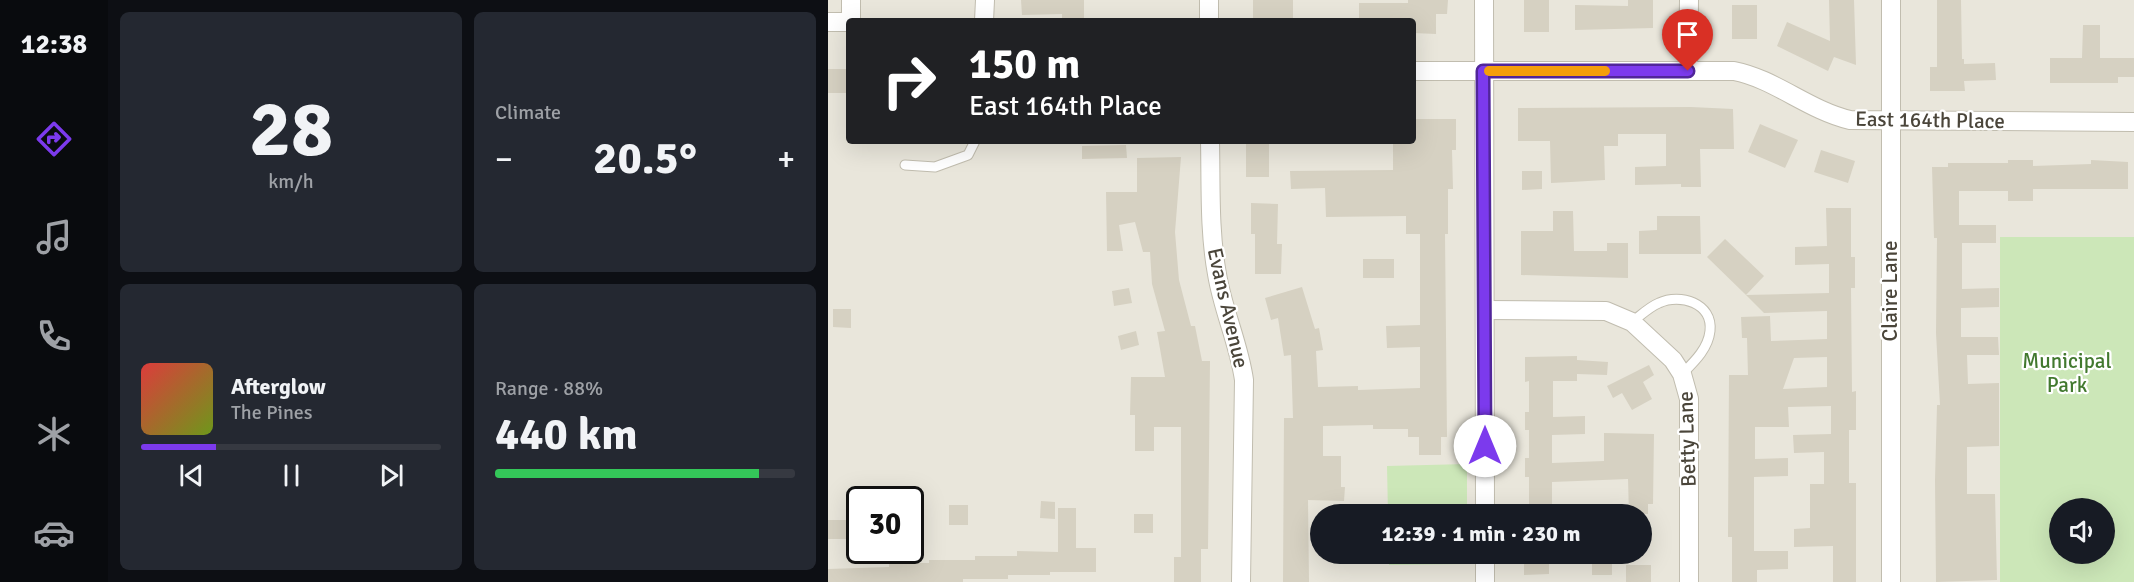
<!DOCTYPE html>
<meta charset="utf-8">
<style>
body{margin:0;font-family:Signika,sans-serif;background:#242831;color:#f1f3f6;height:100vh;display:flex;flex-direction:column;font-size:22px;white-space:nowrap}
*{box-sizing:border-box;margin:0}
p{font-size:20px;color:#9ea1a6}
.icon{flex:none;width:33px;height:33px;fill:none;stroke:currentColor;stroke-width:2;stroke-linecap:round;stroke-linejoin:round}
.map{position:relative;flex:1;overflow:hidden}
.details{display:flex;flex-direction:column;gap:12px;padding:12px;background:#0d0f14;width:720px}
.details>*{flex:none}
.top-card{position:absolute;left:18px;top:18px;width:570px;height:126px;border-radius:6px;box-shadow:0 6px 24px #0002;background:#202124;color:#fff;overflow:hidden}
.buttons{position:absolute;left:1221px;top:498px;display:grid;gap:12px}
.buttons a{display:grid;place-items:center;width:66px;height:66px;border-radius:50%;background:#171b24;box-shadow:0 6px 24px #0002;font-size:30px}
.speed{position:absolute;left:18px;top:486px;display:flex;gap:12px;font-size:30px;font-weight:700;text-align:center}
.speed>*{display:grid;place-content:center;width:78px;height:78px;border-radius:50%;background:#171b24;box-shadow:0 6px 24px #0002;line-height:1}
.speed .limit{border:3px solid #111;border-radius:9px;background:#fff;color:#111}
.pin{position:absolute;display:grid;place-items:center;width:51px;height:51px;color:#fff;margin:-62px -26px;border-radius:50% 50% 50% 0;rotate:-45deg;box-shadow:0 0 6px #0007}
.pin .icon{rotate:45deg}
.me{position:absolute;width:66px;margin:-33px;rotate:0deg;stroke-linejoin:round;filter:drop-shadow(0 0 4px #0008)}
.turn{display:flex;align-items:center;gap:21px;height:126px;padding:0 24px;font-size:27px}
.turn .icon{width:78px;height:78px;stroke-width:2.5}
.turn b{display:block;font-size:42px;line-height:51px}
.big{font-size:45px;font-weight:800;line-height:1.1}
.details .tile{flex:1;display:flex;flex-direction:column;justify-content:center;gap:9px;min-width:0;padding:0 21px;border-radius:9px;background:#242831}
.details .dial{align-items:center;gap:0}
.dial b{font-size:78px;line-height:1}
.song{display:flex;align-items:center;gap:18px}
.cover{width:72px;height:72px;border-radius:9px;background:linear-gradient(135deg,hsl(0 70% 55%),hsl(80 70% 35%))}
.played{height:6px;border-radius:3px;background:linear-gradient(90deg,#7c3aed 25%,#363941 25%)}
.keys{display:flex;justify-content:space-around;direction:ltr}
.heat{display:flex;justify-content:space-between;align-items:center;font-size:33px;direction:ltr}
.charge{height:9px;border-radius:4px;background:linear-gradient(90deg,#34c759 88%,#363941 0)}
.details .tiles{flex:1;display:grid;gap:12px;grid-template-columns:repeat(2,1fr)}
.trip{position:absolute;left:482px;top:504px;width:342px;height:60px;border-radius:30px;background:#171b24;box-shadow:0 6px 24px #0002;font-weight:800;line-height:60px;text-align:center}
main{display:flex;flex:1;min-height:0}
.menu{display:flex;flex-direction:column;width:108px;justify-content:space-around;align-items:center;background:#090b0e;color:#9ea1a6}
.menu .icon{width:42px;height:42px}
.menu .active{color:#7c3aed}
.menu b{font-size:27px;color:#f1f3f6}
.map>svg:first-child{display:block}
</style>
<main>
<nav class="menu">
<b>12:38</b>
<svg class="icon active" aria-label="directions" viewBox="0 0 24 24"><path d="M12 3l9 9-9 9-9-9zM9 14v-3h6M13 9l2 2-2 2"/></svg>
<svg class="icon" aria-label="music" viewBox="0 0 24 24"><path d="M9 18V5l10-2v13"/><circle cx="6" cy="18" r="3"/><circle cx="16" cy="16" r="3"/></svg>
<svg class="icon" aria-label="phone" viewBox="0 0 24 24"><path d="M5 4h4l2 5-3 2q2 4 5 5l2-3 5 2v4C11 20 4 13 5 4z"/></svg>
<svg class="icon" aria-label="climate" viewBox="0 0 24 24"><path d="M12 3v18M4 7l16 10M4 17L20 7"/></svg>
<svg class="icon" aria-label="car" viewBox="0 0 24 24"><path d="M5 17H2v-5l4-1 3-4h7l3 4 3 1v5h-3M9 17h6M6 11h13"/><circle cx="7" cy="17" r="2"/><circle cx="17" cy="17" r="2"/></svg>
</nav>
<section class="details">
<div class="tiles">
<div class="tile dial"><b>28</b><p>km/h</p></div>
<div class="tile"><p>Climate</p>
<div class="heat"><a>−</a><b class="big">20.5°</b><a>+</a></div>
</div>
<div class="tile">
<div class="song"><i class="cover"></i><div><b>Afterglow</b><p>The Pines</p></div></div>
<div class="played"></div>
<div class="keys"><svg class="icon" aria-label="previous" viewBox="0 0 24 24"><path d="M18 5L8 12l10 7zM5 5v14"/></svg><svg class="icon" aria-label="pause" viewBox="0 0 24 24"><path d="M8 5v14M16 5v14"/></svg><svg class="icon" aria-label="next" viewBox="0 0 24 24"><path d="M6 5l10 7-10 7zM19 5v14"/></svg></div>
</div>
<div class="tile"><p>Range · 88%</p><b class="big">440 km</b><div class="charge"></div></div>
</div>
</section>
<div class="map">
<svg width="1306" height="582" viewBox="0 0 1306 582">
<rect width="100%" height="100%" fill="#f5f4ec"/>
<path fill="#e9e6db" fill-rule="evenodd" d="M0 0H1306V237H1172V582H0ZM21 21H585V141H21ZM32 500H82V550H32ZM492 514H813V554H492Z"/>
<g fill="#cce7b8" fill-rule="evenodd">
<path d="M1172 237H1306V582H1172ZM1232 508H1276V554H1232Z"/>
<path d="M639 464V514H560L559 466Z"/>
<path d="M561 554H640V564L561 565Z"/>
</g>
<g fill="#d6d1c2" fill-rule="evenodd">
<path d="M193 0H256V21H234V14L194 15Z"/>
<rect x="425" y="0" width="40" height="21"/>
<path d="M580 0H620L619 14H608V34L585 33V21H531V3H580Z"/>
<rect x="696" y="0" width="25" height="32"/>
<path d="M800 0H825V28L747 30V5L800 6Z"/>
<path d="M1001 0H1026L1028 65 1006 57 1000 71 949 46 959 22 1002 41Z"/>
<path d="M1109 0H1133L1134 59H1136V64L1167 63 1168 80 1136 81 1137 91H1102V67H1109Z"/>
<rect x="904" y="5" width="25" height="34"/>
<path d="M1255 25H1272V58H1306V77H1290V83H1222V58H1254Z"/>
<rect x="0" y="69" width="21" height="24"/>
<path d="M863 107 905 109 906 149H872L873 187H853V184L807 185V167L838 166V134H790V146H776L777 180 743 182 723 183 722 141H690V108Z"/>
<path d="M585 119H628V150H624L625 189H620V234H617L619 437H613V455H591V437H580V429H545V425L495 426V456H513V487H517L516 501 480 500 481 582H455L456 418H465L463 355 456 356 450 318 443 320 437 298 474 287 487 329 491 328 495 350 488 351 490 387 530 386V390L592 388V347L559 348 558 326 592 325V234H578V216L498 217 497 188 463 189 462 171 565 170V141H585Z"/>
<path d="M932 124 970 140 957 168 920 152Z"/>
<rect x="418" y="141" width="23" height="36"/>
<path d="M298 145 299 158 254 159V146Z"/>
<path d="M993 150 1027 161 1020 183 986 172Z"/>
<path d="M353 157 347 232 351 280 363 326H367L374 361H382L380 549H373V582H346V557H353V427H326V451H307V415H302L303 377H337L329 332 337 331 324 284 322 252H315L307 222 291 225 295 251H279L278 192H309V158Z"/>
<path d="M1180 160H1205V166L1263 164V160L1300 162V189H1205V201H1180V191H1131V225H1168V243H1134V289L1171 288V307L1133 308V337H1170L1171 355H1139L1140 384 1171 383V446L1139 447V494H1167L1169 580 1108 582 1107 480 1109 405H1112L1108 333 1109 238H1106L1104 167H1120V163H1180Z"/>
<path d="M694 171H714V189L694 190Z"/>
<path d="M423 203 450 204 449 244H454L453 274H427V234H423Z"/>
<path d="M998 208H1023V257H1027V288H1023L1024 392 1028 391V430H1021V483H1028V582H1005V546L966 547V529L982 528V484H996V452L966 453 965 435 1003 434V406L960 407 961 427H927V459L960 458V476L926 477V551H960V569L929 570V582H904V537H900L901 375H920L919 338H914L913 317 942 316 943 341 999 339V311L936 313 918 295 1001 293V264L967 265V247L999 246ZM999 357V387L955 389 966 358Z"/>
<path d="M725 211H745L746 251H779V243H800V278L693 275V231H725Z"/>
<path d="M829 216H872L873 254H811V231L829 230Z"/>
<path d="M897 239 936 276 918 295 879 257Z"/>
<rect x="535" y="259" width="31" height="19"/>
<path d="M301 288 304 303 286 306 284 291Z"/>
<path d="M5 309H23V328L5 327Z"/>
<path d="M308 331 311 345 293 350 290 336Z"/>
<path d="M749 356V360L780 362 779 375 749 374V381H725V417L757 416V434L724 435V463L776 461V433L826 434 825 504H820V514H801L800 479 724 482V514H701V477H697V458H701V430H697V412H701V381L697 382V357Z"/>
<path d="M821 365 826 375 815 382 824 399 804 410 794 393 785 398 779 386Z"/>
<path d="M213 501 227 502V519L212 518Z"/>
<rect x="121" y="505" width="19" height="20"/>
<path d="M230 508H248V548H268V572H222V575H180V579H135V582H0V569L61 567V563H101V560H147V556H189V551L230 552Z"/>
<rect x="306" y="514" width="19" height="19"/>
<rect x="0" y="520" width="32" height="19"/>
<path d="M696 554H721V574L696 575Z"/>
<path d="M784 556V575H764V557Z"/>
<rect x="798" y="565" width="25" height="17"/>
</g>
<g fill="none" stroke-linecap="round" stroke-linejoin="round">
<g stroke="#c1bdaf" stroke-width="11">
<g id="service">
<path d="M77 165 107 167 140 155 147 141"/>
<path d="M804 322C812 316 821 307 831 303 852 293 885 303 882 331 880 349 866 362 854 374"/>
</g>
</g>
<g stroke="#c1bdaf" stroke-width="20">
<g id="minor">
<path d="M656 0 657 514"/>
<path d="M1063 0V582"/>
<path d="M23 21V0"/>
<path d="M156 21 157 0"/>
<path d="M381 21V0"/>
<path d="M0 22H21"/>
<path d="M585 71H906C947 79 980 110 1022 120L1306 122"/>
<path d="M860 71 861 0"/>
<path d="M382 141C383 185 381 231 389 274 395 311 411 344 416 380L413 582"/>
<path d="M657 310 778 311 804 322 845 360 854 374 861 399V582"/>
<path d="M657 554V582"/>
</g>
</g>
<use href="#service" stroke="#fff" stroke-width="9"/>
<use href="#minor" stroke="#fff" stroke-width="18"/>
</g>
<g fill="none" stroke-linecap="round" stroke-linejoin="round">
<g stroke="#51269a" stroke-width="15">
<path id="route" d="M657 446 655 71H860"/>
</g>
<use href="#route" stroke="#7c3aed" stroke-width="10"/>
<path stroke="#f59e0b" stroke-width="10" d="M661 71H777"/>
</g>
<g text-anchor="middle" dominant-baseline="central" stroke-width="4.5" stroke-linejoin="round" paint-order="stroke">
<g font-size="21" fill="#4a453a" stroke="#fff">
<text transform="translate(1102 120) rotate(1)">East 164th Place</text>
<text transform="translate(1062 291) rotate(-90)">Claire Lane</text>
<text transform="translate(400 308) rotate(77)">Evans Avenue</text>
<text transform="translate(859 439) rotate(-92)">Betty Lane</text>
</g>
<g font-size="21" fill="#42792f" stroke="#fff">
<text x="1239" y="361">Municipal<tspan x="1239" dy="24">Park</tspan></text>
</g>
</g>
</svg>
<div class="buttons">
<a><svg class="icon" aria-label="sound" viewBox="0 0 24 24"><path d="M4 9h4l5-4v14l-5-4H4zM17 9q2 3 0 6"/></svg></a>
</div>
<div class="speed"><div class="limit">30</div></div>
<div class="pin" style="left:860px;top:71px;background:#d93025"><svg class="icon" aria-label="arrive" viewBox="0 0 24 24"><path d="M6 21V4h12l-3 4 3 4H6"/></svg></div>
<svg class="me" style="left:657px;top:446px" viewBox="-20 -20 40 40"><circle r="19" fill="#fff"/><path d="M0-13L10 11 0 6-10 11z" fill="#7c3aed"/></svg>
<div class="trip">12:39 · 1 min · 230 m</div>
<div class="top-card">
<div class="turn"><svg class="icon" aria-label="right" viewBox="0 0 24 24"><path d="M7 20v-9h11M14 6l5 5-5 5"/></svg><div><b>150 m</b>East 164th Place</div></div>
</div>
</div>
</main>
